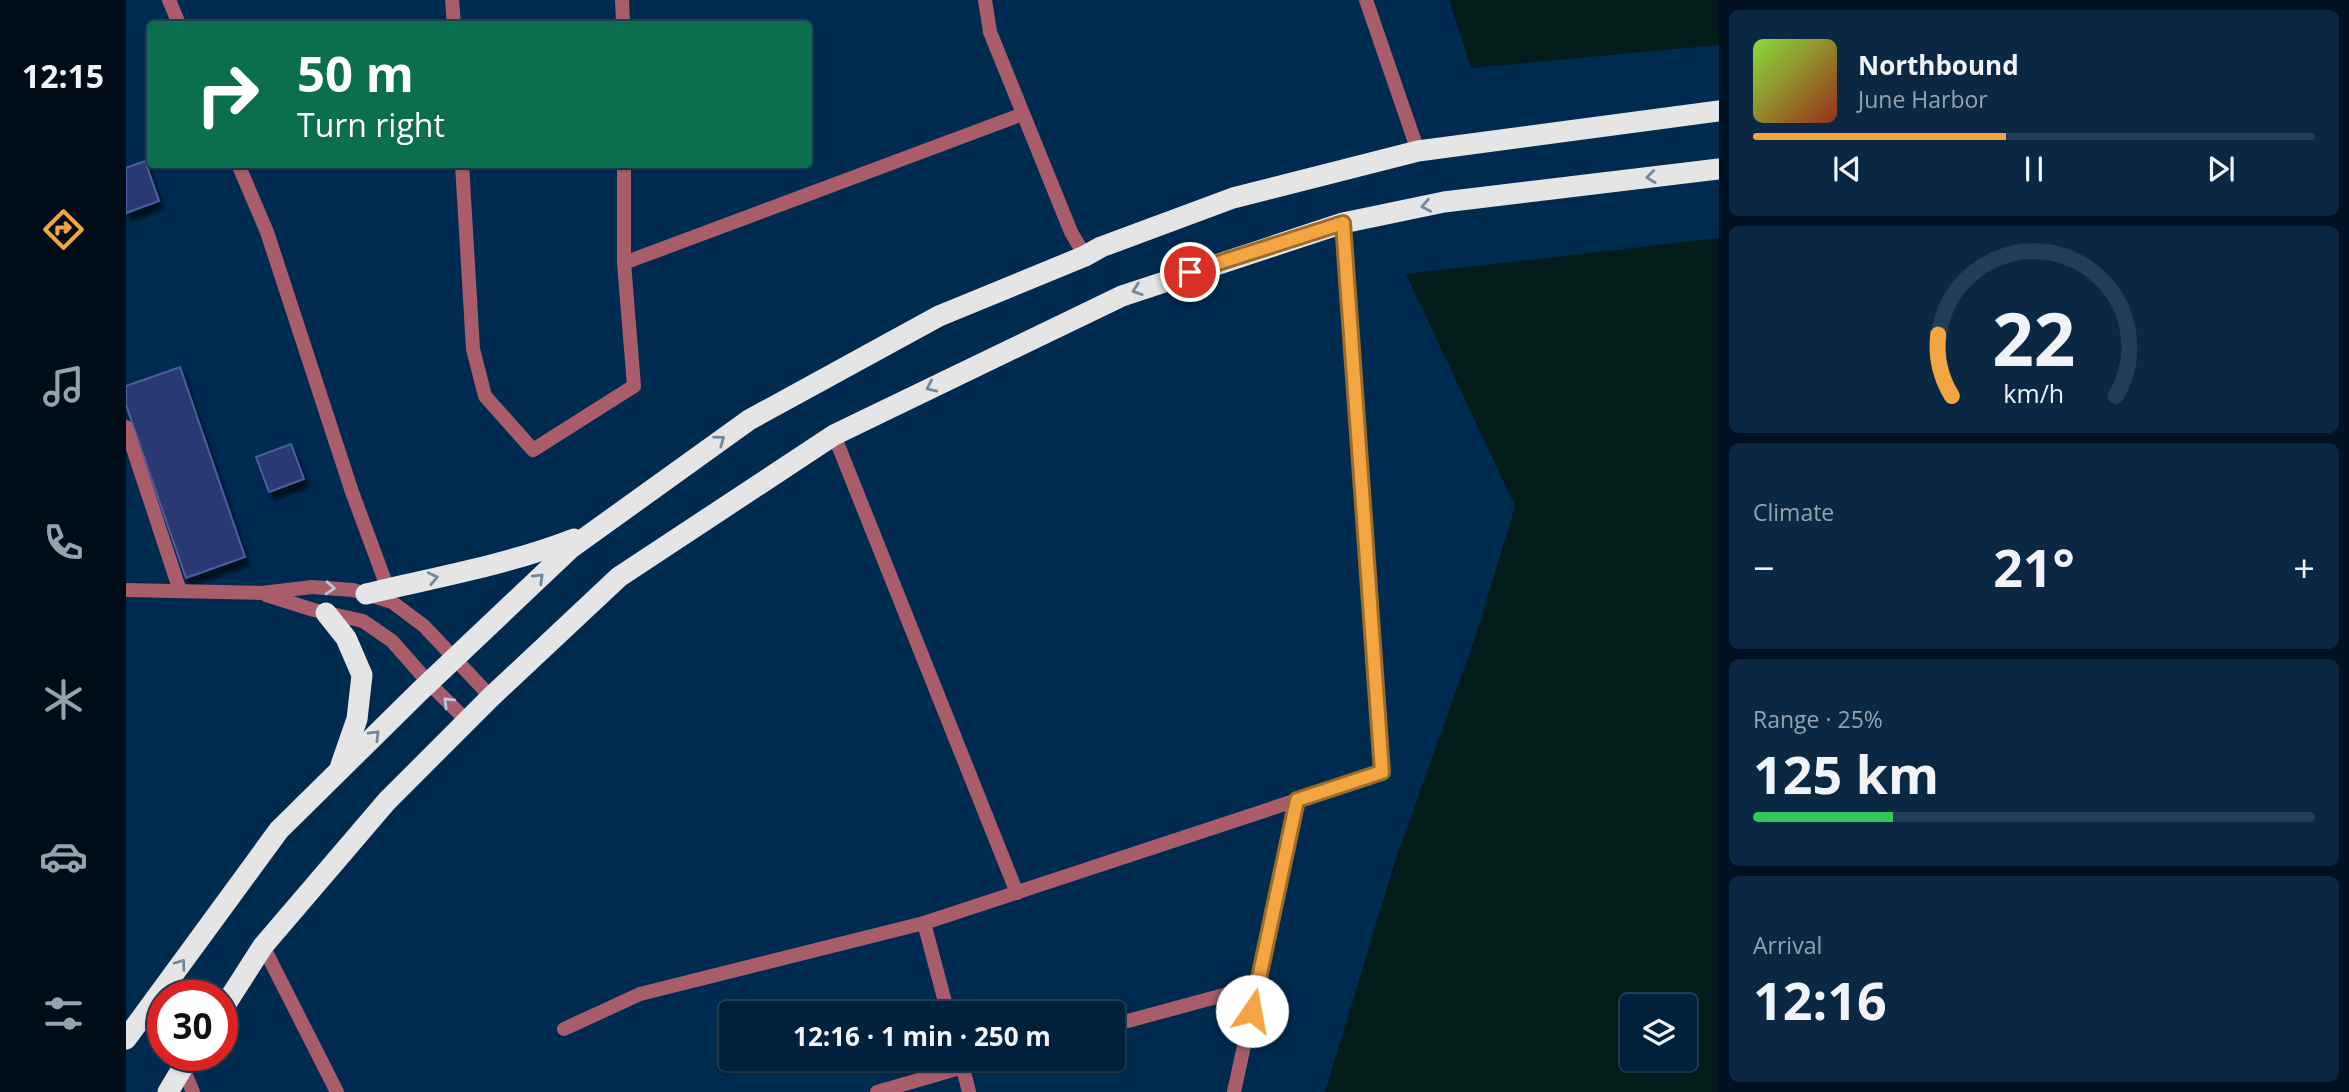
<!DOCTYPE html>
<meta charset="utf-8">
<style>
body{margin:0;font-family:"Open Sans",sans-serif;background:#0a2843;color:#f1f3f6;height:100vh;display:flex;flex-direction:column;font-size:26px;white-space:nowrap}
*{box-sizing:border-box;margin:0}
p{font-size:23px;color:#95a3af}
.icon{flex:none;width:38px;height:38px;fill:none;stroke:currentColor;stroke-width:2;stroke-linecap:round;stroke-linejoin:round}
.map{position:relative;flex:1;overflow:hidden}
.drawer{display:flex;flex-direction:column;gap:10px;padding:10px;background:#001221;width:630px}
.drawer>*{flex:none}
.hud{position:absolute;left:21px;top:21px;width:665px;height:147px;border-radius:7px;box-shadow:0 2px 5px #0004,0 0 0 2px #223e56;background:#0b6e4f;color:#fff;overflow:hidden}
.buttons{position:absolute;left:1494px;top:994px;display:grid;gap:14px}
.buttons a{display:grid;place-items:center;width:77px;height:77px;border-radius:7px;background:#00203c;box-shadow:0 2px 5px #0004,0 0 0 2px #223e56;font-size:35px}
.speed{position:absolute;left:21px;top:980px;display:flex;gap:14px;font-size:35px;font-weight:700;text-align:center}
.speed>*{display:grid;place-content:center;width:91px;height:91px;border-radius:50%;background:#00203c;box-shadow:0 2px 5px #0004,0 0 0 2px #223e56;line-height:1}
.speed .limit{border:10px solid #d22;background:#fff;color:#111}
.pin{position:absolute;display:grid;place-items:center;width:60px;height:60px;color:#fff;margin:-30px;border:4px solid #fff;border-radius:50%;box-shadow:0 2px 7px #0007}
.me{position:absolute;width:77px;margin:-38px;rotate:12deg;stroke-linejoin:round;filter:drop-shadow(0 0 5px #0008)}
.turn{display:flex;align-items:center;gap:24px;height:147px;padding:0 35px;font-size:32px}
.turn .icon{width:91px;height:91px;stroke-width:2.5}
.turn b{display:block;font-size:49px;line-height:60px}
.big{font-size:52px;font-weight:700;line-height:1.1}
.drawer .card{flex:1;display:flex;flex-direction:column;justify-content:center;gap:10px;min-width:0;padding:0 24px;border-radius:10px;background:#0a2843}
.drawer .dial{align-items:center;gap:0}
.dial svg{height:182px;overflow:visible;fill:none;stroke:#223e56;stroke-width:7;stroke-linecap:round;text-anchor:middle}
.dial text{fill:#f1f3f6;stroke:none}
.song{display:flex;align-items:center;gap:21px}
.cover{width:84px;height:84px;border-radius:10px;background:linear-gradient(135deg,hsl(90 70% 55%),hsl(10 70% 35%))}
.played{height:7px;border-radius:4px;background:linear-gradient(90deg,#f2a541 45%,#223e56 45%)}
.keys{display:flex;justify-content:space-around;direction:ltr}
.heat{display:flex;justify-content:space-between;align-items:center;font-size:38px;direction:ltr}
.charge{height:10px;border-radius:5px;background:linear-gradient(90deg,#34c759 25%,#223e56 0)}
.trip{position:absolute;left:593px;top:1001px;width:406px;height:70px;border-radius:7px;background:#00203c;box-shadow:0 2px 5px #0004,0 0 0 2px #223e56;font-weight:700;line-height:70px;text-align:center}
main{display:flex;flex:1;min-height:0}
.tabs{display:flex;flex-direction:column;width:126px;justify-content:space-around;align-items:center;background:#000d18;color:#95a3af}
.tabs .icon{width:49px;height:49px}
.tabs .selected{color:#f2a541}
.tabs b{font-size:32px;color:#f1f3f6}
.map>svg:first-child{display:block}
</style>
<main>
<nav class="tabs">
<b>12:15</b>
<svg class="icon selected" aria-label="directions" viewBox="0 0 24 24"><path d="M12 3l9 9-9 9-9-9zM9 14v-3h6M13 9l2 2-2 2"/></svg>
<svg class="icon" aria-label="music" viewBox="0 0 24 24"><path d="M9 18V5l10-2v13"/><circle cx="6" cy="18" r="3"/><circle cx="16" cy="16" r="3"/></svg>
<svg class="icon" aria-label="phone" viewBox="0 0 24 24"><path d="M5 4h4l2 5-3 2q2 4 5 5l2-3 5 2v4C11 20 4 13 5 4z"/></svg>
<svg class="icon" aria-label="climate" viewBox="0 0 24 24"><path d="M12 3v18M4 7l16 10M4 17L20 7"/></svg>
<svg class="icon" aria-label="car" viewBox="0 0 24 24"><path d="M5 17H2v-5l4-1 3-4h7l3 4 3 1v5h-3M9 17h6M6 11h13"/><circle cx="7" cy="17" r="2"/><circle cx="17" cy="17" r="2"/></svg>
<svg class="icon" aria-label="filters" viewBox="0 0 24 24"><path d="M4 7h16M4 17h16"/><circle cx="9" cy="7" r="2"/><circle cx="15" cy="17" r="2"/></svg>
</nav>
<div class="map">
<svg width="1593" height="1092" viewBox="0 0 1593 1092">
<defs>
<filter id="shadow"><feDropShadow dx="4.5" dy="8" stdDeviation="2" flood-color="#0009"/></filter>
</defs>
<rect width="100%" height="100%" fill="#002b50"/>
<g fill="#031c1a" fill-rule="evenodd">
<path d="M1323 0H1593V45L1345 68Z"/>
<path d="M1593 238V1092H1199L1269 861 1350 635 1389 506 1280 274ZM1507 1006H1559V1059H1507Z"/>
</g>
<g fill="#293973" stroke="#4b5f9d" stroke-width="2" filter="url(#shadow)">
<path d="M19 161 33 201 0 213V168Z"/>
<path d="M54 367 119 557 60 578 0 405V386Z"/>
<path d="M165 444 178 479 143 492 130 457Z"/>
</g>
<g fill="none" stroke-linecap="round" stroke-linejoin="round">
<g stroke="#a95d6b" stroke-width="14">
<path d="M43 0 53 24"/>
<path d="M326 0 328 24"/>
<path d="M496 0 497 24"/>
<path d="M859 0 864 32 945 232 959 256"/>
<path d="M1240 0 1292 151"/>
<path d="M112 164 141 232 226 492 262 589"/>
<path d="M336 164 347 349 359 396 407 450 508 386 498 263"/>
<path d="M498 164V263L897 114"/>
<path d="M0 427 54 591"/>
<path d="M708 435 891 893"/>
<path d="M0 590 136 593 186 587 227 590 266 602 298 626 365 697"/>
<path d="M140 595 188 610 237 621 266 641 303 683 342 722"/>
<path d="M137 946 211 1092"/>
<path d="M822 1013 798 923 1256 772 1217 223"/>
<path d="M987 1025 1131 986"/>
<path d="M438 1029 514 994 798 923"/>
<path d="M835 1060 843 1092"/>
<path d="M56 1066 67 1092"/>
<path d="M751 1092 865 1059"/>
<path d="M1108 1092 1171 801"/>
</g>
<g stroke="#e5e5e5" stroke-width="21">
<path d="M240 594C310 577 381 565 448 539"/>
<path d="M200 613 220 638 236 675 231 719 215 765"/>
<path d="M96 1010 137 946 261 801 365 697 493 577 708 435 996 296 1217 223 1318 202 1593 169"/>
<path d="M0 1039 153 830 294 691 445 548 623 420 813 316 959 256 975 247 1107 198 1292 151 1593 111"/>
<path d="M42 1092 64 1055"/>
</g>
</g>
<defs><path id="oneway-chevron" d="M-2-3.5L2.5 0L-2 3.5" fill="none" stroke-width="1.6" stroke-linecap="round" stroke-linejoin="round" transform="scale(1.75)"/></defs>
<g stroke="#72889a">
<use href="#oneway-chevron" transform="translate(1525 177) rotate(173)"/>
<use href="#oneway-chevron" transform="translate(1300 206) rotate(169)"/>
<use href="#oneway-chevron" transform="translate(1011 290) rotate(161)"/>
<use href="#oneway-chevron" transform="translate(805 387) rotate(155)"/>
<use href="#oneway-chevron" transform="translate(594 440) rotate(-36)"/>
<use href="#oneway-chevron" transform="translate(307 578) rotate(-12)"/>
<use href="#oneway-chevron" transform="translate(413 578) rotate(-44)"/>
<use href="#oneway-chevron" transform="translate(249 735) rotate(-45)"/>
<use href="#oneway-chevron" transform="translate(55 964) rotate(-54)"/>
</g>
<g stroke="#b8c6e0">
<use href="#oneway-chevron" transform="translate(204 588) rotate(4)"/>
<use href="#oneway-chevron" transform="translate(322 702) rotate(-135)"/>
</g>
<g fill="none" stroke-linecap="round" stroke-linejoin="round">
<g stroke="#9d6b2a" stroke-width="18">
<path id="route" d="M1064 272 1217 223 1256 772 1171 800 1126 1011"/>
</g>
<use href="#route" stroke="#f2a541" stroke-width="12"/>
</g>
</svg>
<div class="buttons">
<a><svg class="icon" aria-label="layers" viewBox="0 0 24 24"><path d="M12 4l9 5-9 5-9-5zM3 14l9 5 9-5"/></svg></a>
</div>
<div class="speed"><div class="limit">30</div></div>
<div class="pin" style="left:1064px;top:272px;background:#d93025"><svg class="icon" aria-label="arrive" viewBox="0 0 24 24"><path d="M6 21V4h12l-3 4 3 4H6"/></svg></div>
<svg class="me" style="left:1126px;top:1011px" viewBox="-20 -20 40 40"><circle r="19" fill="#fff"/><path d="M0-13L10 11 0 6-10 11z" fill="#f2a541"/></svg>
<div class="trip">12:16 · 1 min · 250 m</div>
<div class="hud">
<div class="turn"><svg class="icon" aria-label="right" viewBox="0 0 24 24"><path d="M7 20v-9h11M14 6l5 5-5 5"/></svg><div><b>50 m</b>Turn right</div></div>
</div>
</div>
<section class="drawer">
<div class="card">
<div class="song"><i class="cover"></i><div><b>Northbound</b><p>June Harbor</p></div></div>
<div class="played"></div>
<div class="keys"><svg class="icon" aria-label="previous" viewBox="0 0 24 24"><path d="M18 5L8 12l10 7zM5 5v14"/></svg><svg class="icon" aria-label="pause" viewBox="0 0 24 24"><path d="M8 5v14M16 5v14"/></svg><svg class="icon" aria-label="next" viewBox="0 0 24 24"><path d="M6 5l10 7-10 7zM19 5v14"/></svg></div>
</div>
<div class="card dial"><svg viewBox="0 0 100 80">
<path d="M14 69A42 42 0 1 1 86 69"/>
<path d="M14 69A42 42 0 0 1 8 42" stroke="#f2a541"/>
<text x="50" y="56" font-size="32" font-weight="700">22</text>
<text x="50" y="72" font-size="11">km/h</text>
</svg></div>
<div class="card"><p>Climate</p>
<div class="heat"><a>−</a><b class="big">21°</b><a>+</a></div>
</div>
<div class="card"><p>Range · 25%</p><b class="big">125 km</b><div class="charge"></div></div>
<div class="card"><p>Arrival</p><b class="big">12:16</b></div>
</section>
</main>
